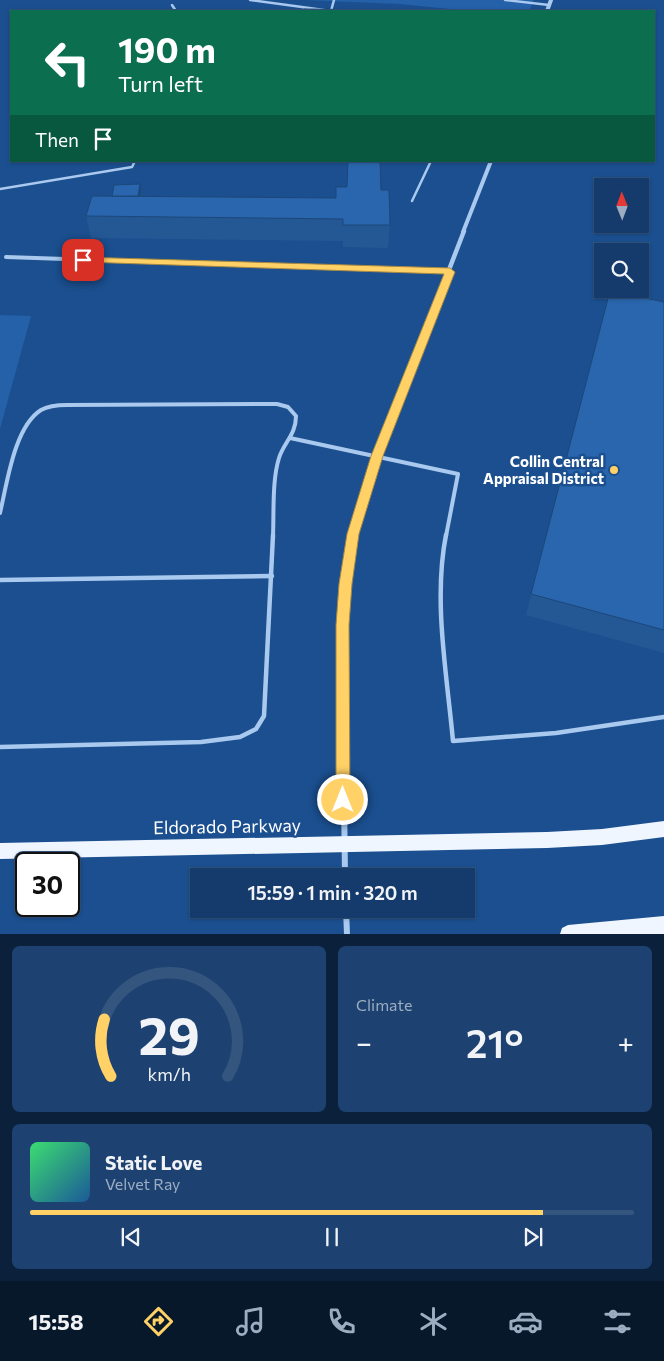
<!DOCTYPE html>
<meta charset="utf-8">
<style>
body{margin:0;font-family:Commissioner,sans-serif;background:#1d4271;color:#f1f3f6;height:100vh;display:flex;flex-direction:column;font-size:19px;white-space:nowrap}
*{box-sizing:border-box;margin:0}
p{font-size:16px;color:#9dadc1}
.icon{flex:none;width:28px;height:28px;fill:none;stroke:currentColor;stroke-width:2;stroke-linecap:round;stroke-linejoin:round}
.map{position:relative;height:934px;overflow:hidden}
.sheet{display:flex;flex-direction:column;gap:12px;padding:12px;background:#0b203b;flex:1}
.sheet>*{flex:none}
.hud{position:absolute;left:10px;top:10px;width:645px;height:152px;border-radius:0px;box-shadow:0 1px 4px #0004,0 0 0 1px #33557e;background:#0b6e4f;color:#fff;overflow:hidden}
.needle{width:32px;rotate:359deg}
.tools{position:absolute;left:594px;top:178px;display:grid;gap:10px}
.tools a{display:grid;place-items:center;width:55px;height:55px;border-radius:0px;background:#143b6b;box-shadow:0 1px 4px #0004,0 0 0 1px #33557e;font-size:25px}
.speed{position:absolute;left:15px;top:852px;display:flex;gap:10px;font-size:25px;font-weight:700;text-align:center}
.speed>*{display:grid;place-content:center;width:65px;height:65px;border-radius:50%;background:#143b6b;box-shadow:0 1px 4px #0004,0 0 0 1px #33557e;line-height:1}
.speed .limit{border:2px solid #111;border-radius:8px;background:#fff;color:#111}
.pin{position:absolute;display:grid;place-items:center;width:42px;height:42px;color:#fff;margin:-21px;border-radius:10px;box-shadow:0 2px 8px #0006}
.me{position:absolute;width:55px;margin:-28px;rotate:0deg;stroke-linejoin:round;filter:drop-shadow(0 0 4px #0008)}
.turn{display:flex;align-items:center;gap:18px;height:105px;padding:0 25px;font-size:22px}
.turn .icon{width:65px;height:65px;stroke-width:2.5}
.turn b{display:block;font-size:35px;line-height:42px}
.then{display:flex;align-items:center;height:48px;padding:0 25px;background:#0003;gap:10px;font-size:19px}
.big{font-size:38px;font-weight:600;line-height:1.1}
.sheet .tile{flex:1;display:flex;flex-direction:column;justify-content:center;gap:8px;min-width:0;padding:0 18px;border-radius:8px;background:#1d4271}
.sheet .dial{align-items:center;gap:0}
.dial svg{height:130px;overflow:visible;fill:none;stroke:#33557e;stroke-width:7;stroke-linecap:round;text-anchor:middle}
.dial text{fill:#f1f3f6;stroke:none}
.song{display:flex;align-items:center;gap:15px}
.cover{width:60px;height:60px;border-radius:8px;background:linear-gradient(135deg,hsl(140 70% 55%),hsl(210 70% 35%))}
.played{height:5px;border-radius:2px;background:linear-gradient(90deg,#ffd166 85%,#33557e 85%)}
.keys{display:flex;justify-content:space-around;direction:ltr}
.heat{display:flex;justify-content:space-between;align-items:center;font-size:28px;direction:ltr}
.sheet .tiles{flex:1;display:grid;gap:12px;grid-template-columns:1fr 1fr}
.tile:last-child{grid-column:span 2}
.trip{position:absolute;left:190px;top:868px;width:285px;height:50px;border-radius:0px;background:#143b6b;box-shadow:0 1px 4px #0004,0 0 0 1px #33557e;font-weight:600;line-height:50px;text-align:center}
.tabs{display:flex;height:80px;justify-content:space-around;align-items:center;background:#08182b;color:#9dadc1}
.tabs .icon{width:35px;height:35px}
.tabs .on{color:#ffd166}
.tabs b{font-size:22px;color:#f1f3f6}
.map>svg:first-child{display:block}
</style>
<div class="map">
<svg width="664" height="934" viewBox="0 0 664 934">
<rect width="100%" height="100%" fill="#1b4f8f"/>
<g fill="#2461a8">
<path d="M303 0H534L529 11H470L400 4Z"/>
<path d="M0 315 31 316 0 429Z"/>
</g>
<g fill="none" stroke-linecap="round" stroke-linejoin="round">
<g stroke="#a9c9ee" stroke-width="2.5">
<path d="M250 0 324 10"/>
<path d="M334 0 331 11H335"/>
<path d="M505 0 549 5"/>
<path d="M172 5 176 11"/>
<path d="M0 189 132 167 135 161"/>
<path d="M412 201 431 161"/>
</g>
<g stroke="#a9c9ee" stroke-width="4">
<path d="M6 257 450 272"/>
<path d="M290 438 458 474 446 536"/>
<path d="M0 513C7 484 14 427 41 410 48 406 59 405 67 405L277 404 288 407 296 416C296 435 284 442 279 458 272 480 274 513 273 536"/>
</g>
<g stroke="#a9c9ee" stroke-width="4.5">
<path d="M446 535C433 600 447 675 453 741L556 733 664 717"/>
<path d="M0 580 272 576"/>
<path d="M0 747 201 742 240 737 256 729 264 716 273 535"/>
</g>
<g stroke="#a9c9ee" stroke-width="4">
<path d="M547 11 551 0"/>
<path d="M463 232 491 161"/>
</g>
<path stroke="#a9c9ee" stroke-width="4.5" d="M353 536 377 456 464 231"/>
<g stroke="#a9c9ee" stroke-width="6">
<path d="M345 876 342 639 344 598 353 535"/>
<path d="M346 909 347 934"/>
</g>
<g fill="#f0f6ff" fill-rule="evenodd">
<path d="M664 821V837L602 845 547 848 0 859V843L547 832 602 829Z"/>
<path d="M664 916V934H560L562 928 568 925Z"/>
</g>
</g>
<g fill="#245895">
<path d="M381 190 390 225 388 248 343 247V241L91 238 86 216 112 196 141 191 140 196 336 198Z"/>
<path d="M610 291 664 302V653L526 615Z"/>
</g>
<path fill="#1d4779" d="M140 184 141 191 138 203 137 197Z"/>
<g fill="#2a66ad" stroke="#1d4779">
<path d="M304 9 386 10V11H304Z"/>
<path d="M348 161H380L381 190H389L390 225H343V219L86 216 92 196 336 198V187H347Z"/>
<path d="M140 184 138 196H112L114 185Z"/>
<path d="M610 291 664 302V630L531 594Z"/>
</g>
<path fill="#ffd166" stroke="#a68842" d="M80 257 450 268 455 272 383 456 359 534 352 584 349 625 350 800 348 805 343 807 338 805 336 800V625L339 584 347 534 371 456 444 274 83 262H80Z"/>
<circle fill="#ffd166" stroke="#1b4f8f" stroke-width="2" cx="614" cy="470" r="5"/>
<g text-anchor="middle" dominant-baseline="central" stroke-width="5" stroke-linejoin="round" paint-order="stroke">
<g font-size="15" font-weight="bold" fill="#fff" stroke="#1b4f8f" text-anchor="end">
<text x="604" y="461">Collin Central<tspan x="604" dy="17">Appraisal District</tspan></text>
</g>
<g font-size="18" fill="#fff" stroke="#1b4f8f">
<text transform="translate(227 826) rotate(-1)">Eldorado Parkway</text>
</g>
</g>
</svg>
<div class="tools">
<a><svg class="needle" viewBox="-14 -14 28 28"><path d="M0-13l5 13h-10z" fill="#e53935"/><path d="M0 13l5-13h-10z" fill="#9dadc1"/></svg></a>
<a><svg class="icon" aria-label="search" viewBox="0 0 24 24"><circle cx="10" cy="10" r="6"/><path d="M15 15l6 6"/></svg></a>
</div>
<div class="speed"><div class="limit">30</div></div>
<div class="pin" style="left:83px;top:260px;background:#d93025"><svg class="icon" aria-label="arrive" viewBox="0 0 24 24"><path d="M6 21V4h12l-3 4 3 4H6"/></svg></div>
<svg class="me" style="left:343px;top:800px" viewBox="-20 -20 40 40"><circle r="17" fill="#ffd166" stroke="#fff" stroke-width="3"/><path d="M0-11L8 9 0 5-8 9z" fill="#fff"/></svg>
<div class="trip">15:59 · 1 min · 320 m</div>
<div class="hud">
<div class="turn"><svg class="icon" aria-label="left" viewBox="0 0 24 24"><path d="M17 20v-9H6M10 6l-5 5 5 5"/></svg><div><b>190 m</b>Turn left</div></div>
<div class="then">Then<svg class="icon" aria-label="arrive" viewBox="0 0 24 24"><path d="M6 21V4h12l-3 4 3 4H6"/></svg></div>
</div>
</div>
<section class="sheet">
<div class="tiles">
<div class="tile dial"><svg viewBox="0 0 100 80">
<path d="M14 69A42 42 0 1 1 86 69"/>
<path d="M14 69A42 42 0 0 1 10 34" stroke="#ffd166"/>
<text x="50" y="56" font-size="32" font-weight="700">29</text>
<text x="50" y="72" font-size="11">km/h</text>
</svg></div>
<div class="tile"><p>Climate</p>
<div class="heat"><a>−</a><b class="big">21°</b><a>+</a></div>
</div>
<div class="tile">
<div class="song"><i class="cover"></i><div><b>Static Love</b><p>Velvet Ray</p></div></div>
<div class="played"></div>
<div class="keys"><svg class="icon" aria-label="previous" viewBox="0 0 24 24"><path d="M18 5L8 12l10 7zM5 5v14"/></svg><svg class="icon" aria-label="pause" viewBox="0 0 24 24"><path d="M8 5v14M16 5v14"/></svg><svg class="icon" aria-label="next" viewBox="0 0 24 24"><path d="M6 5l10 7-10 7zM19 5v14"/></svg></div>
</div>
</div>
</section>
<nav class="tabs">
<b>15:58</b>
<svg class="icon on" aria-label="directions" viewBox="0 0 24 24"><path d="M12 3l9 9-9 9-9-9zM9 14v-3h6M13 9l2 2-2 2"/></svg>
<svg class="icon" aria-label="music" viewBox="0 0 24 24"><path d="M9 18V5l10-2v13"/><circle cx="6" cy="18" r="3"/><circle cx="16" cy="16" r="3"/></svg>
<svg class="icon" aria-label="phone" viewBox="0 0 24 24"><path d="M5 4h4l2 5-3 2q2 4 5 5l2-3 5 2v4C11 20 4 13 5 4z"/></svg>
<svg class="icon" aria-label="climate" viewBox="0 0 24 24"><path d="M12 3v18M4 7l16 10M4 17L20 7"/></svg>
<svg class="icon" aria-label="car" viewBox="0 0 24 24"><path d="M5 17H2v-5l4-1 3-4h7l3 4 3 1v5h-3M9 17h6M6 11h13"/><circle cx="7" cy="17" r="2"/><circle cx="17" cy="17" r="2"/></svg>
<svg class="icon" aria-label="filters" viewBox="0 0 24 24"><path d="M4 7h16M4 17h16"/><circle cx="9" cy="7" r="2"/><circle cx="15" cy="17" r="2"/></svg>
</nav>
